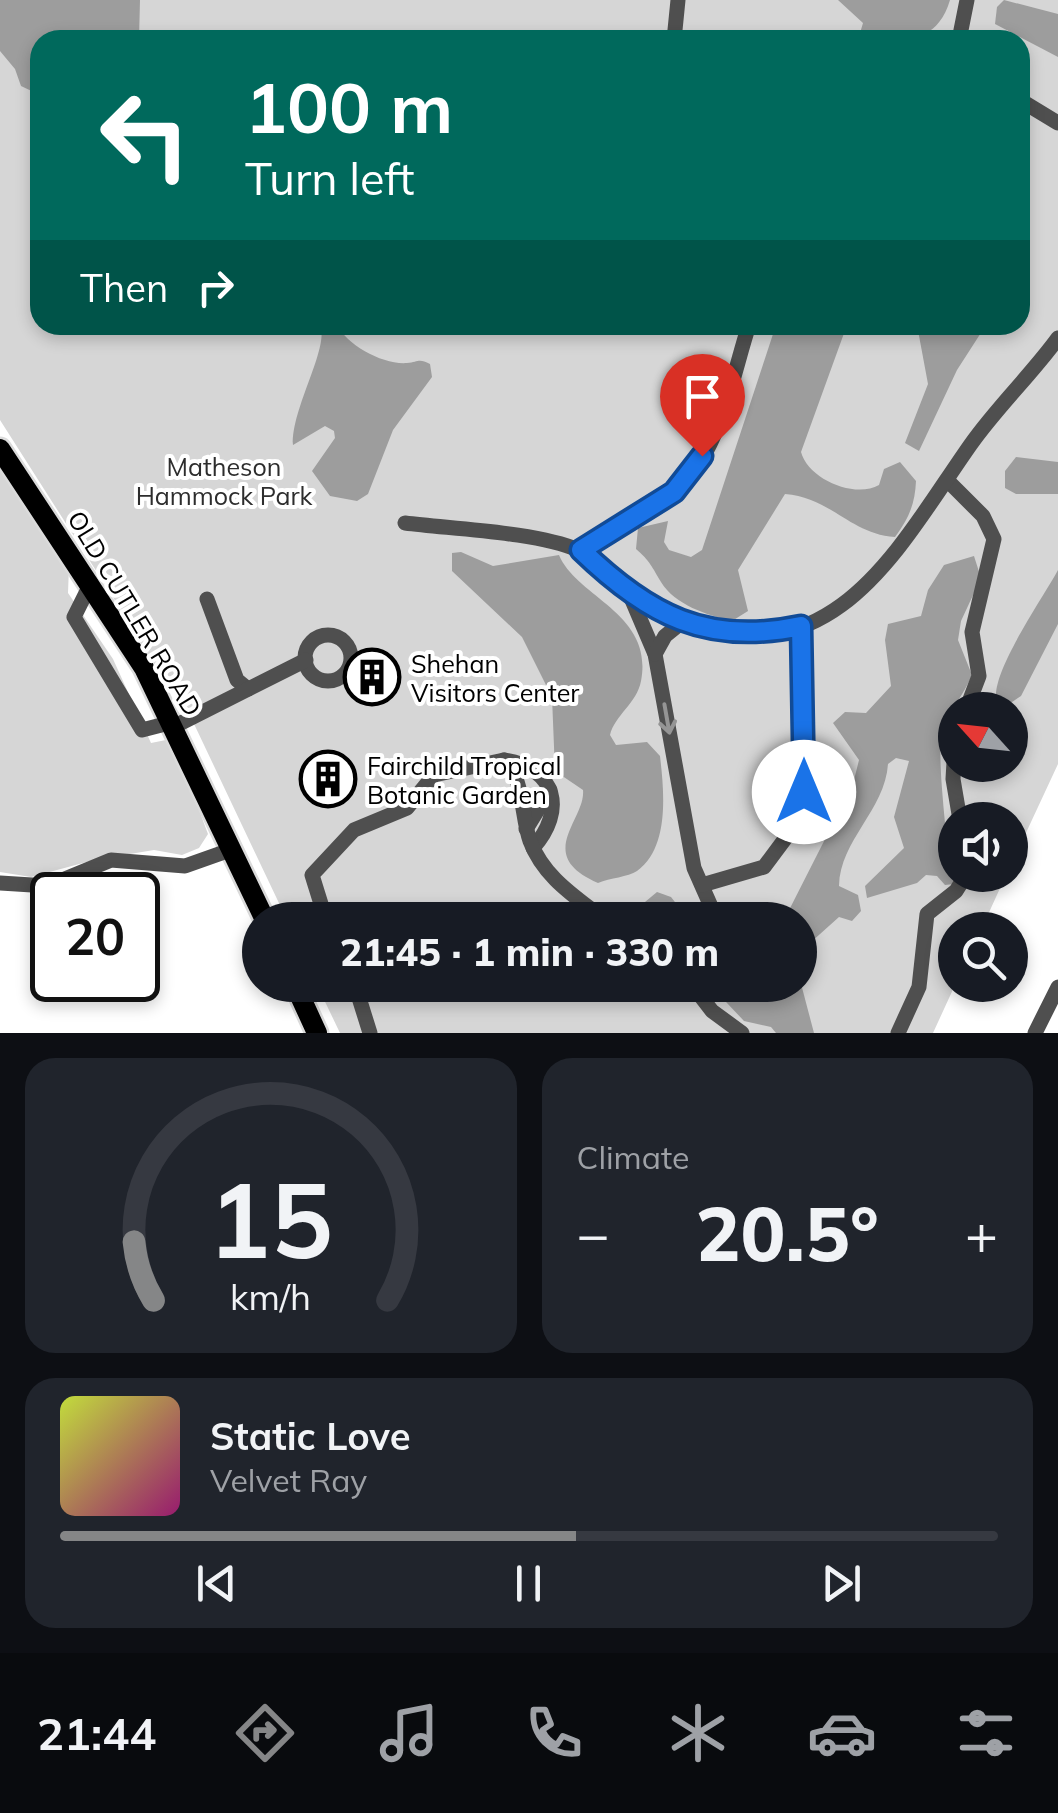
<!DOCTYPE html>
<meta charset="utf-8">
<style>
body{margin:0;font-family:Mulish,sans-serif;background:#20242c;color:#f1f3f6;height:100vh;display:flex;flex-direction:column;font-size:38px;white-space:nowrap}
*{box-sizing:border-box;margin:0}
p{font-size:32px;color:#9ea1a6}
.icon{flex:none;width:55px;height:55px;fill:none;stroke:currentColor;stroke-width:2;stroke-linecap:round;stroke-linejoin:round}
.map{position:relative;height:1033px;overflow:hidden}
.sheet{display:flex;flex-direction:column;gap:25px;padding:25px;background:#0d0f14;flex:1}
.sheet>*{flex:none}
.banner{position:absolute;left:30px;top:30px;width:1000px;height:305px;border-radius:30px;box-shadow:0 5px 15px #0003;background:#00695c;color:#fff;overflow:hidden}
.needle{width:65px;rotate:297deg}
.controls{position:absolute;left:938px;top:692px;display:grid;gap:20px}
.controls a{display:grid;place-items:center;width:90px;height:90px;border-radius:50%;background:#171b24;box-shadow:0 5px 15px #0003;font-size:50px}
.speed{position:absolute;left:30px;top:872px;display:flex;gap:20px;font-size:50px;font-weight:700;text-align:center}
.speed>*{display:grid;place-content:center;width:130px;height:130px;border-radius:50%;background:#171b24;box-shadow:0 5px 15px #0003;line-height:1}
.speed .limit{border:5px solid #111;border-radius:15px;background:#fff;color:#111}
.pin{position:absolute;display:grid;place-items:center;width:85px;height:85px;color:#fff;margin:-102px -42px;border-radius:50% 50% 50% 0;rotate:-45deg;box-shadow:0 0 10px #0007}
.pin .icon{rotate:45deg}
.me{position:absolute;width:110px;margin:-55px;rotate:0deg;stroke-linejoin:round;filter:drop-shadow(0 0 8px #0008)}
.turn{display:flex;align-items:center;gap:35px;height:210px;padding:0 50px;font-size:45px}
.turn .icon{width:130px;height:130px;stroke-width:2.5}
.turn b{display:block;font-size:70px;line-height:85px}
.then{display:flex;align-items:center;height:95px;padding:0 50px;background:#0003;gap:20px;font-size:38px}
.big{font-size:75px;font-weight:800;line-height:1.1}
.sheet .card{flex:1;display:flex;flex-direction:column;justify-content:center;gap:15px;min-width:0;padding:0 35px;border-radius:30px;background:#20242c}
.sheet .dial{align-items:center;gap:0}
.dial svg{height:260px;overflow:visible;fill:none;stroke:#363941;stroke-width:7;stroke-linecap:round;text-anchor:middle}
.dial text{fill:#f1f3f6;stroke:none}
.song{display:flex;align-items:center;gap:30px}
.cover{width:120px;height:120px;border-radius:15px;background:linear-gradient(135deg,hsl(70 70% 55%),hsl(320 70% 35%))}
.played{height:10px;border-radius:5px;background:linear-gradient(90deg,#858687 55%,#363941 55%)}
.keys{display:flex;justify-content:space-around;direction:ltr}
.heat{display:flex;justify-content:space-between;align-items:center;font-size:55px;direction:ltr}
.sheet .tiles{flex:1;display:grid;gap:25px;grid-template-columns:1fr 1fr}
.card:last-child{grid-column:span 2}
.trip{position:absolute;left:242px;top:902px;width:575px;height:100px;border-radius:50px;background:#171b24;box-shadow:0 5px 15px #0003;font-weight:800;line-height:100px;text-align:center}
.tabs{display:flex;height:160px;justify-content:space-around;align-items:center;background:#090b0e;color:#9ea1a6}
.tabs .icon{width:70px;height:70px}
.tabs .active{color:#858687}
.tabs b{font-size:45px;color:#f1f3f6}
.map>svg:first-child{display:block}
</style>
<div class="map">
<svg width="1058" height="1033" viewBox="0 0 1058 1033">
<rect width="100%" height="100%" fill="#fff"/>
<g fill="#d6d6d6" fill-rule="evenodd">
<path d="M0 0H1058V764L1010 867V820H955V875H1006L981 930H955V985L933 1033H340L317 985H800V920H287L195 726 0 420ZM40 40H1020V325H40ZM955 710H1010V765H955Z"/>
<path d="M0 464 69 566 68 593 113 659 151 743 166 740 176 748 208 834 199 848 182 855 154 850 94 860 31 877 0 872Z"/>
</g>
<g fill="#9d9d9d">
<path d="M0 0H140L139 40H40V95L21 86 15 69 0 51Z"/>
<path d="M838 0H950C936 47 900 40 858 40L863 23Z"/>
<path d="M1004 0 1058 14V57L995 24 997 7Z"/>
<path d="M320 325H337C347 345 383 365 407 363 418 362 419 358 430 364L432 377 393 430 368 494 357 501 330 496 312 471 335 438 334 431 325 426 293 445C291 409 330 347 320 325Z"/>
<path d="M776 325H847L801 452C808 479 855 499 879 485L884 469 900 462 916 481C915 504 909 518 895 537 850 534 832 498 785 494L738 570 748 611 732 621C707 615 675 605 661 582 652 567 650 561 636 549L638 528 668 521 664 542 669 550 691 557 702 550Z"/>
<path d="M917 325H986L957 370 919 451 905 443 928 384Z"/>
<path d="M1016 457 1058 462V494H1016L1005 488V471Z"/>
<path d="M461 552 493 566 559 555C577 598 654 613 641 681 637 703 615 715 610 735L616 745 647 742 660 756C664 791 670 847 637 871 628 877 610 878 598 883 533 855 586 820 583 790L555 771 552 697 522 637 452 571V553Z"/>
<path d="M974 556 981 578 961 621 958 640 972 675C964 695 948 712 942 732 937 755 945 817 947 845L955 856V875H961L954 884 945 885 937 876 926 875 917 883 867 898 865 886 904 848 894 817 909 761 896 758 888 764C885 810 840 840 839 886L858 895 861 911 852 921 839 917 810 943 800 939V920H784L853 784 859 760 833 723 845 712 866 713 891 686 885 640 888 624 921 616 928 590 944 565Z"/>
<path d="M1058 570V624L1021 696 1012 702H997C988 676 1043 598 1058 570Z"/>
<path d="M657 892 671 897 689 920H657L645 902Z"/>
<path d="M800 951 805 953 800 980 814 1033H776L771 1027 744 1021 710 985H800Z"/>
</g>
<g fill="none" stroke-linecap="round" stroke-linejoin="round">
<g stroke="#dbdbdb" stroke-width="25">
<g id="major">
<path d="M0 449 144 668 265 920"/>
<path d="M295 985 317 1033"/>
</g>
</g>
<g stroke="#4f4f4f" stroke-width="15">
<path d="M674 40 678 0"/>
<path d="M959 40 967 0"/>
<path d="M1020 100 1058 123"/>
<path d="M948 481 983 516 994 539 972 632 979 676 966 710"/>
<path d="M405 523C452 529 537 532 578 550 591 555 602 571 612 581 630 597 661 616 684 624 836 677 899 546 971 444 997 407 1031 375 1058 338"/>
<path d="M581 551C609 528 644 515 673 493 720 455 731 380 749 325"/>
<path d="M91 583 74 617 142 730 173 722"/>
<path d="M629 593 655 654 694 868 717 920"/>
<path d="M207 599 237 680 248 689"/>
<circle cx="328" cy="658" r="23"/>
<path d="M655 654 665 636 681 623"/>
<path d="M175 726 306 660"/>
<path d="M955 746 953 779 960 820"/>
<path d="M504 760C557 768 566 811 533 848"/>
<path d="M526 829 550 790"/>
<path d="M0 883 48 886 111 860 185 866 233 849"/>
<path d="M702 885 764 867 802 816 806 768 801 626"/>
<path d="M326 920 312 875 354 830 407 808 434 775 504 760C524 778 521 816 530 841 544 878 576 897 605 920"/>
<path d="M355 985 370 1033"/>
<path d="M692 985 712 1011 742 1033"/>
<path d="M898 1033 919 987 927 914 956 891 966 875"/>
<path d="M1035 1033 1058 987"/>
</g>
<use href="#major" stroke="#000" stroke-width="20"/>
</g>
<defs><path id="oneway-shaft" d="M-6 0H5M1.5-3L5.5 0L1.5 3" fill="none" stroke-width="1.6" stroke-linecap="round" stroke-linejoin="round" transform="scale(2.5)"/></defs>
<use stroke="#959595" href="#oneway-shaft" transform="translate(667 719) rotate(80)"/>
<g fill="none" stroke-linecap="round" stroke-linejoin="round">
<g stroke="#114b97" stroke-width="25">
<path id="route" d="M702 456 674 492 581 550C648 615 707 646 801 626L804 792"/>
</g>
<use href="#route" stroke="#1a73e8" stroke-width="18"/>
</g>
<defs>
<g id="building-ring" transform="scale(2.875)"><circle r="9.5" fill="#fff" stroke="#000" stroke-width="1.5"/><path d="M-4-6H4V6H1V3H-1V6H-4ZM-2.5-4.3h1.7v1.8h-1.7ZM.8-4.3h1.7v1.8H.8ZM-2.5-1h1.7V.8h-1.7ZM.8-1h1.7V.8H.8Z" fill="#000"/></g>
</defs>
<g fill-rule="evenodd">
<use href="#building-ring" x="372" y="677"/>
<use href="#building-ring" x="328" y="779"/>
</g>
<g text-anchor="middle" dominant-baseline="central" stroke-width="8" stroke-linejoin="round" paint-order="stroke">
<g font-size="25" fill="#2d2d2d" stroke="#fff">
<text x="224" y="466">Matheson<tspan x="224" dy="29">Hammock Park</tspan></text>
</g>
<g font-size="25" fill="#000" stroke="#fff">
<text transform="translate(135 613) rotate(59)">OLD CUTLER ROAD</text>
</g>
<g font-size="25" fill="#000" stroke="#fff" text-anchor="start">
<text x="411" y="663">Shehan<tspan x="411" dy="29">Visitors Center</tspan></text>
<text x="367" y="765">Fairchild Tropical<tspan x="367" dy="29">Botanic Garden</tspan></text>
</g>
</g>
</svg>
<div class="controls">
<a><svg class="needle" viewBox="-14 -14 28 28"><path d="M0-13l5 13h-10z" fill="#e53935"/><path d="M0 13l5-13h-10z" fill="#9ea1a6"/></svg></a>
<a><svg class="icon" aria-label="sound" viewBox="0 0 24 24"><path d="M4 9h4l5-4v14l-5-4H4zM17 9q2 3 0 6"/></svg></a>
<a><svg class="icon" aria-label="search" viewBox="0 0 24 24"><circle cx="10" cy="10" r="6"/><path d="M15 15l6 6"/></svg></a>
</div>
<div class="speed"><div class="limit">20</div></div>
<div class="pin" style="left:702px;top:456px;background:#d93025"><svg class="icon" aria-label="arrive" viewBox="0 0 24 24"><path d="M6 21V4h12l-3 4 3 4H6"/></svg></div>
<svg class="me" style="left:804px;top:792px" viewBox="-20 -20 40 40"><circle r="19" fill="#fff"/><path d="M0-13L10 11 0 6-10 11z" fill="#1a73e8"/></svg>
<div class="trip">21:45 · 1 min · 330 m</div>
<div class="banner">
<div class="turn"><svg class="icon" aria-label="left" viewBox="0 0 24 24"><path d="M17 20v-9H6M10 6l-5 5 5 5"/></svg><div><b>100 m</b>Turn left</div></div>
<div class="then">Then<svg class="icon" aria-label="right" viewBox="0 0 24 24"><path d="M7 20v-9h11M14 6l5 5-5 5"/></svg></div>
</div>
</div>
<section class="sheet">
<div class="tiles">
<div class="card dial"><svg viewBox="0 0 100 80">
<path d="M14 69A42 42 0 1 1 86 69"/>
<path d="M14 69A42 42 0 0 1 8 51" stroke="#858687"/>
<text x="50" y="56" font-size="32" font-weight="700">15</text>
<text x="50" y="72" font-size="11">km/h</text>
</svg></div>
<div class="card"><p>Climate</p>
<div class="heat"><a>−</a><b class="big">20.5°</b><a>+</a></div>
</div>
<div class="card">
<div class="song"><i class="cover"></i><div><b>Static Love</b><p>Velvet Ray</p></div></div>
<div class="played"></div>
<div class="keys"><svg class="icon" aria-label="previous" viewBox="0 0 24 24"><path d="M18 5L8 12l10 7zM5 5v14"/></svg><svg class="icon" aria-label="pause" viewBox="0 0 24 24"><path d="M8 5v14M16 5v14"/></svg><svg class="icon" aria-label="next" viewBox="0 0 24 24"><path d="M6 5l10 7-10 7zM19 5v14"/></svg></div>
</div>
</div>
</section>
<nav class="tabs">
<b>21:44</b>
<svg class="icon active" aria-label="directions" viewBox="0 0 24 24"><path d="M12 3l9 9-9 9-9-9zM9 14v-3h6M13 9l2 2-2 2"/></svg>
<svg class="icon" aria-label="music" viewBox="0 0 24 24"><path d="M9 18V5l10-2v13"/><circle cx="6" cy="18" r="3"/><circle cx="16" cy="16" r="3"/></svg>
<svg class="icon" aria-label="phone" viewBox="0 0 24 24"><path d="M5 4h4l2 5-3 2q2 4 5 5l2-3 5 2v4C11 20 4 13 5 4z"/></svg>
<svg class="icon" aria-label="climate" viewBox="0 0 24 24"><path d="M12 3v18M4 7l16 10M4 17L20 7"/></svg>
<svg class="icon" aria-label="car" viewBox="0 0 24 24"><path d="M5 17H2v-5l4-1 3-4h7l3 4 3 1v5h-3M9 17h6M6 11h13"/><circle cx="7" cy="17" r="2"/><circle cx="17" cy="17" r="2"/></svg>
<svg class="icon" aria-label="filters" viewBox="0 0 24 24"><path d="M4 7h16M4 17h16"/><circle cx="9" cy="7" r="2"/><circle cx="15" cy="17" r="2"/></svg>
</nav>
